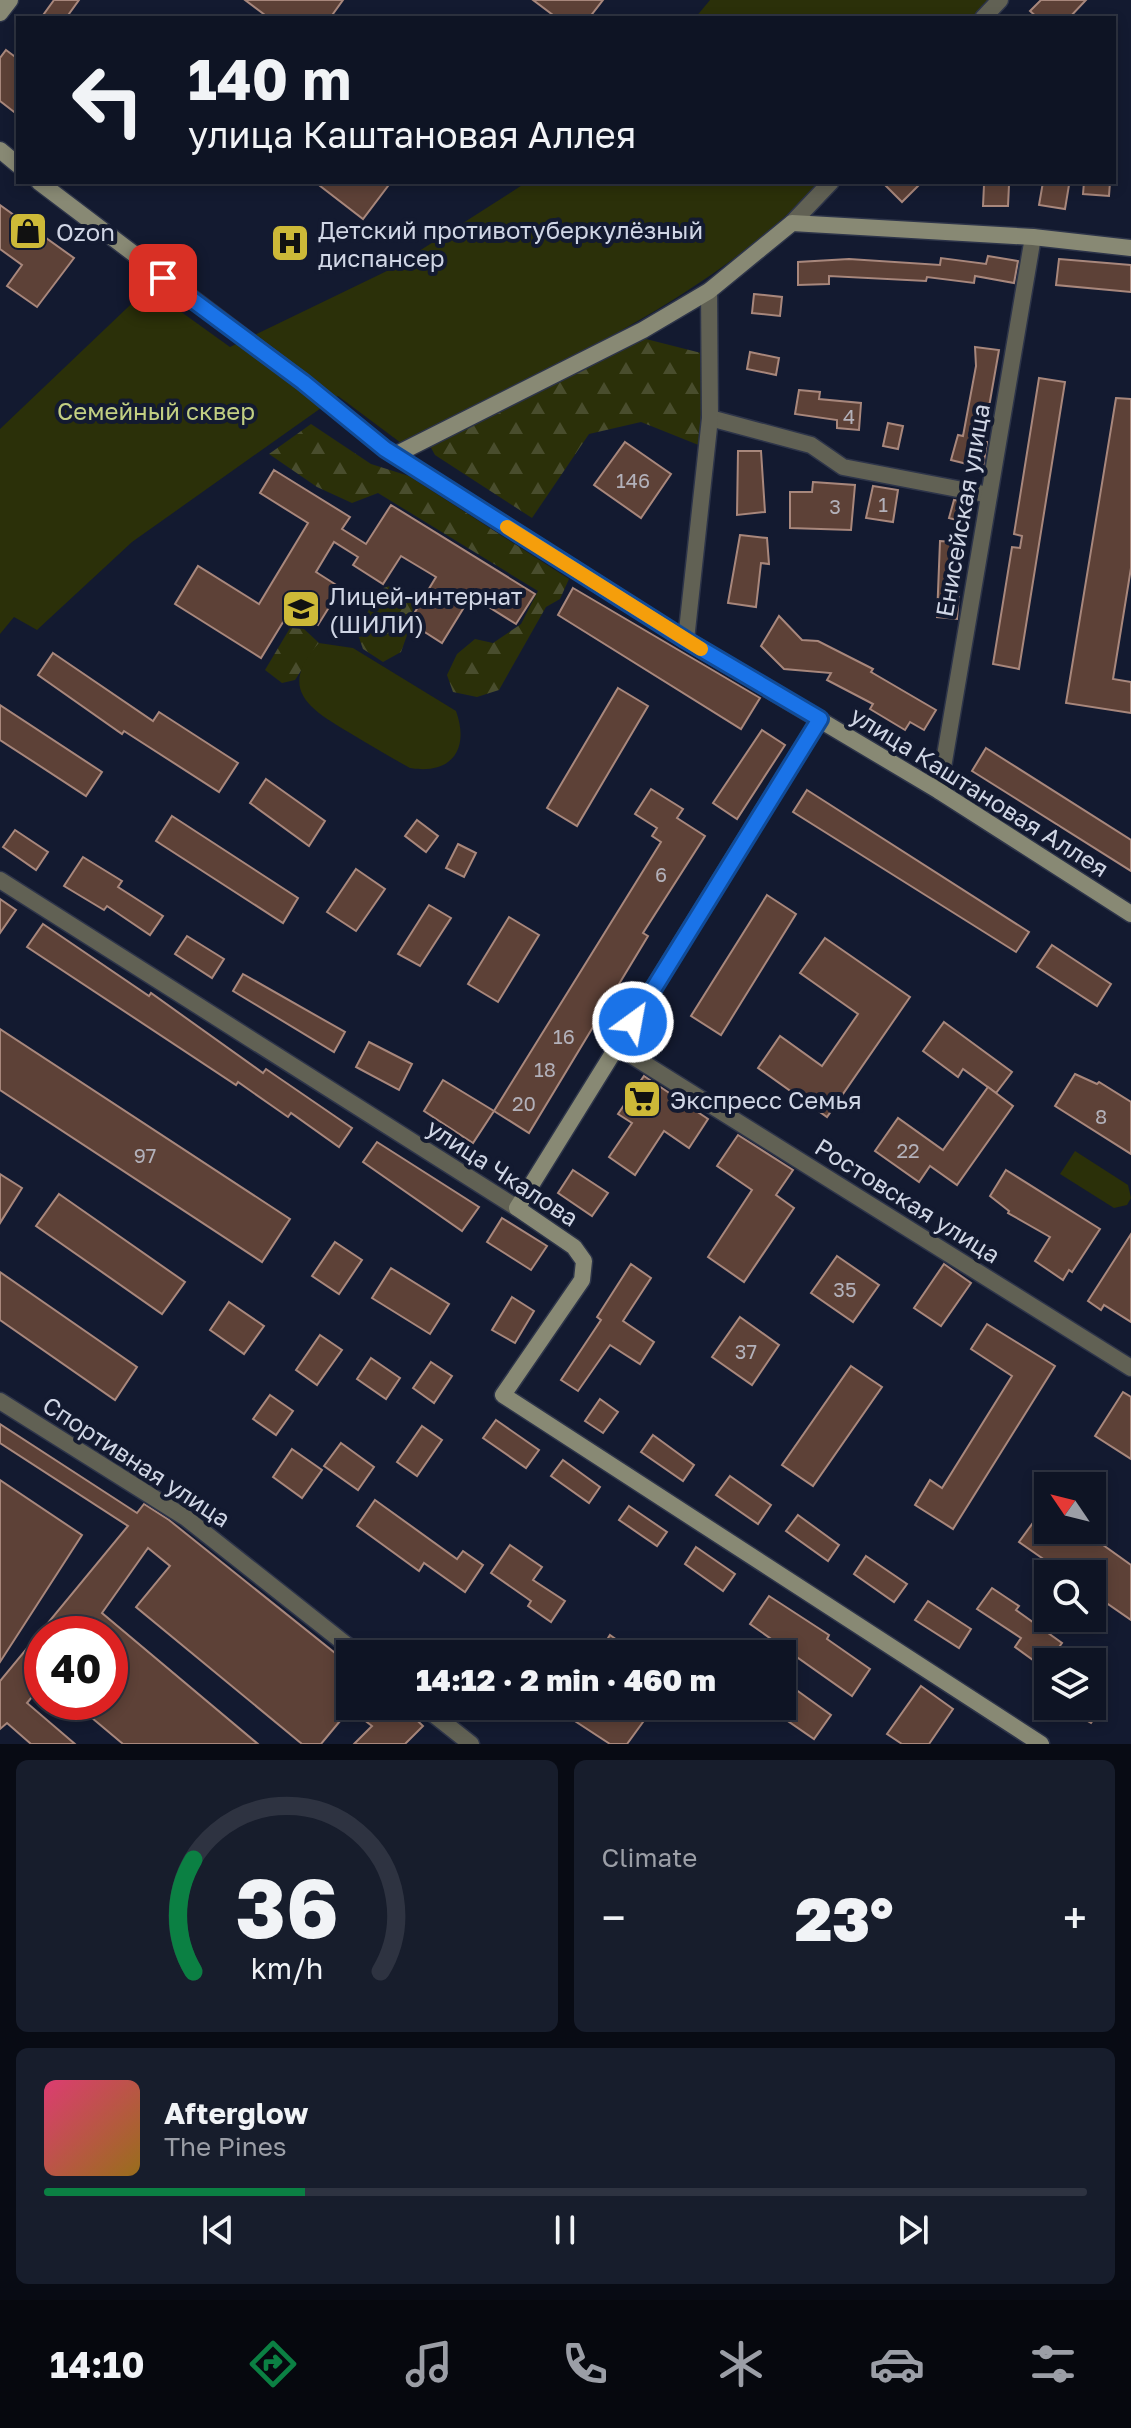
<!DOCTYPE html>
<meta charset="utf-8">
<style>
body{margin:0;font-family:"Golos Text",sans-serif;background:#171d2c;color:#f1f3f6;height:100vh;display:flex;flex-direction:column;font-size:30px;white-space:nowrap}
*{box-sizing:border-box;margin:0}
p{font-size:26px;color:#9b9ea6}
.icon{flex:none;width:44px;height:44px;fill:none;stroke:currentColor;stroke-width:2;stroke-linecap:round;stroke-linejoin:round}
.map{position:relative;height:1744px;overflow:hidden}
.details{display:flex;flex-direction:column;gap:16px;padding:16px;background:#080b14;flex:1}
.details>*{flex:none}
.banner{position:absolute;left:16px;top:16px;width:1100px;height:168px;border-radius:0px;box-shadow:0 4px 12px #0003,0 0 0 2px #2e3341;background:#0e1424;color:#f1f3f6;overflow:hidden}
.needle{width:52px;rotate:305deg}
.fabs{position:absolute;left:1034px;top:1472px;display:grid;gap:16px}
.fabs a{display:grid;place-items:center;width:72px;height:72px;border-radius:0px;background:#0e1424;box-shadow:0 4px 12px #0003,0 0 0 2px #2e3341;font-size:40px}
.speed{position:absolute;left:24px;top:1616px;display:flex;gap:16px;font-size:40px;font-weight:700;text-align:center}
.speed>*{display:grid;place-content:center;width:104px;height:104px;border-radius:50%;background:#0e1424;box-shadow:0 4px 12px #0003,0 0 0 2px #2e3341;line-height:1}
.speed .limit{border:12px solid #d22;background:#fff;color:#111}
.pin{position:absolute;display:grid;place-items:center;width:68px;height:68px;color:#fff;margin:-34px;border-radius:16px;box-shadow:0 4px 12px #0006}
.me{position:absolute;width:88px;margin:-44px;rotate:32deg;stroke-linejoin:round;filter:drop-shadow(0 0 6px #0008)}
.turn{display:flex;align-items:center;gap:28px;height:168px;padding:0 40px;font-size:36px}
.turn .icon{width:104px;height:104px;stroke-width:2.5}
.turn b{display:block;font-size:56px;line-height:68px}
.big{font-size:60px;font-weight:800;line-height:1.1}
.details .tile{flex:1;display:flex;flex-direction:column;justify-content:center;gap:12px;min-width:0;padding:0 28px;border-radius:12px;background:#171d2c}
.details .dial{align-items:center;gap:0}
.dial svg{height:208px;overflow:visible;fill:none;stroke:#2e3341;stroke-width:7;stroke-linecap:round;text-anchor:middle}
.dial text{fill:#f1f3f6;stroke:none}
.song{display:flex;align-items:center;gap:24px}
.cover{width:96px;height:96px;border-radius:12px;background:linear-gradient(135deg,hsl(340 70% 55%),hsl(40 70% 35%))}
.played{height:8px;border-radius:4px;background:linear-gradient(90deg,#0b8043 25%,#2e3341 25%)}
.keys{display:flex;justify-content:space-around;direction:ltr}
.heat{display:flex;justify-content:space-between;align-items:center;font-size:44px;direction:ltr}
.details .tiles{flex:1;display:grid;gap:16px;grid-template-columns:1fr 1fr}
.tile:last-child{grid-column:span 2}
.trip{position:absolute;left:336px;top:1640px;width:460px;height:80px;border-radius:0px;background:#0e1424;box-shadow:0 4px 12px #0003,0 0 0 2px #2e3341;font-weight:800;line-height:80px;text-align:center}
.tabs{display:flex;height:128px;justify-content:space-around;align-items:center;background:#06080e;color:#9b9ea6}
.tabs .icon{width:56px;height:56px}
.tabs .active{color:#0b8043}
.tabs b{font-size:36px;color:#f1f3f6}
.map>svg:first-child{display:block}
</style>
<div class="map">
<svg width="1131" height="1744" viewBox="0 0 1131 1744">
<defs>
<pattern id="forest-firs" width="22" height="20" patternUnits="userSpaceOnUse" patternTransform="scale(2)"><rect width="22" height="20" fill="#2b3009"/><path d="M5 1l3.5 6h-7zM16 11l3.5 6h-7z" fill="#494d2d"/></pattern>
</defs>
<rect width="100%" height="100%" fill="#131a30"/>
<g fill="url(#forest-firs)">
<path d="M642 338 705 354 701 446 641 422 589 434 532 518 435 455 429 444Z"/>
<path d="M311 424 371 464 409 476 569 579 560 599 546 607 499 690 477 697 453 692 447 675 457 654 475 639 493 643 521 624 538 591 378 493 352 503 317 487 269 454Z"/>
<path d="M390 586 400 590 413 606 411 624 401 652 383 662 363 649 357 632 380 589Z"/>
<path d="M290 628 304 629 319 643 295 680 282 683 265 670Z"/>
</g>
<g fill="#2b3009">
<path d="M710 0H990L973 18H695Z"/>
<path d="M527 182H820C707 303 546 368 401 443L338 396 132 542 37 630 14 617 0 634V429L148 288 230 347 391 269Z"/>
<path d="M319 643 353 648 456 711C470 750 451 775 410 768 390 757 370 745 350 733 309 709 277 689 319 643Z"/>
<path d="M1075 1151 1128 1185 1131 1198 1127 1205 1114 1208 1060 1174Z"/>
</g>
<g fill="#5d4137" stroke="#a8877c" stroke-width="2">
<path d="M54 0H79L66 18H41Z"/>
<path d="M245 0H343L330 18H269Z"/>
<path d="M533 0H603L589 18H557Z"/>
<path d="M1041 0H1086L1069 18H1038L1030 11Z"/>
<path d="M6 50 18 59V115L0 101V58Z"/>
<path d="M315 182H391L363 219Z"/>
<path d="M882 182H922L902 202Z"/>
<path d="M1043 182 1069 185 1065 209 1039 205Z"/>
<path d="M1084 182H1110L1109 196 1083 194Z"/>
<path d="M984 185H1009L1008 206H983Z"/>
<path d="M0 205 74 258 37 307 7 286 22 265 0 249Z"/>
<path d="M988 256 1018 261 1014 283 975 276 974 283 927 277 926 281 829 276V284L798 285V262L849 259 940 265 941 258 986 264Z"/>
<path d="M1059 259 1131 265V292L1056 285Z"/>
<path d="M754 294 782 297 780 316 752 313Z"/>
<path d="M975 347 999 350 983 441 987 442 983 468 951 460 958 435 963 436 976 366Z"/>
<path d="M750 352 779 358 776 375 747 369Z"/>
<path d="M1039 378 1065 382 1019 669 993 664 1012 547 1020 548 1022 536 1014 534Z"/>
<path d="M799 390 820 392 819 399 861 403 859 430 837 428V420L795 414Z"/>
<path d="M1116 398 1131 399V568L1113 679 1131 682V713L1066 703Z"/>
<path d="M888 423 903 426 898 449 883 446Z"/>
<path d="M625 442 671 474 641 518 594 485Z"/>
<path d="M738 451H761L765 512 737 515Z"/>
<path d="M274 470 350 517 342 529 366 544 391 505 535 594 516 624 471 596 442 643 409 622 436 577 401 556 383 584 353 565 358 557 334 542 316 572 341 588 318 625 291 609 261 658 175 604 198 566 259 604 308 523 260 493Z"/>
<path d="M813 482 855 485 851 530 790 528V492H812Z"/>
<path d="M873 486 898 490 893 522 866 518Z"/>
<path d="M954 500 973 503 968 523 949 518Z"/>
<path d="M740 535 767 538 769 564 761 563 756 607 728 603Z"/>
<path d="M940 541 963 543 957 619 937 617Z"/>
<path d="M573 588 760 698 741 729 558 615Z"/>
<path d="M779 616 802 640 818 641 873 669 871 672 936 710 924 730 910 722 905 730 870 709 873 704 827 680 831 673 784 669 761 646Z"/>
<path d="M53 653 153 721 159 712 238 763 219 792 124 731 122 734 38 675Z"/>
<path d="M618 688 648 706 577 826 547 808Z"/>
<path d="M0 705 102 772 86 796 0 740Z"/>
<path d="M762 730 785 745 737 819 713 803Z"/>
<path d="M986 748 1131 840V871L972 771Z"/>
<path d="M266 779 325 821 309 846 250 803Z"/>
<path d="M651 789 683 809 677 818 705 836 643 933 648 936 529 1133 494 1111 661 842 652 836 657 828 635 814Z"/>
<path d="M807 790 1029 932 1016 952 793 812Z"/>
<path d="M172 816 298 898 283 923 156 841Z"/>
<path d="M417 820 438 836 426 852 405 836Z"/>
<path d="M15 830 48 852 36 870 3 847Z"/>
<path d="M458 844 476 853 464 877 446 868Z"/>
<path d="M83 857 122 881 118 887 163 916 150 935 107 906 104 910 64 886Z"/>
<path d="M356 869 385 889 356 931 327 912Z"/>
<path d="M767 895 796 914 721 1035 691 1016Z"/>
<path d="M0 899 16 910 0 933Z"/>
<path d="M429 905 451 918 420 966 398 954Z"/>
<path d="M509 917 539 935 498 1002 468 984Z"/>
<path d="M43 924 149 996 151 993 263 1073 266 1069 352 1128 339 1147 291 1113 288 1117 238 1082 236 1085 27 947Z"/>
<path d="M187 936 224 959 212 978 175 954Z"/>
<path d="M825 938 910 997 827 1117 758 1068 780 1036 822 1066 858 1014 800 973Z"/>
<path d="M1052 945 1111 984 1097 1006 1037 967Z"/>
<path d="M243 974 345 1032 334 1052 233 991Z"/>
<path d="M944 1022 1012 1072 996 1093 963 1069 958 1077 923 1051Z"/>
<path d="M0 1029 290 1219 262 1262 0 1090Z"/>
<path d="M369 1042 412 1064 399 1090 356 1067Z"/>
<path d="M1075 1074 1097 1084 1099 1082 1131 1102V1154L1055 1106Z"/>
<path d="M644 1076 708 1119 689 1148 664 1131 635 1175 609 1157 632 1123 618 1114Z"/>
<path d="M443 1080 494 1111 473 1143 424 1111Z"/>
<path d="M988 1087 1013 1106 957 1185 930 1166 919 1182 875 1151 898 1118 943 1150Z"/>
<path d="M738 1135 793 1170 776 1195 794 1208 744 1282 708 1257 752 1190 717 1166Z"/>
<path d="M377 1142 479 1207 462 1231 363 1162Z"/>
<path d="M573 1170 608 1193 592 1216 558 1193Z"/>
<path d="M1006 1170 1100 1229 1072 1272 1069 1270 1063 1280 1035 1261 1050 1237 1008 1213 1009 1211 990 1196Z"/>
<path d="M0 1174 22 1188 0 1223Z"/>
<path d="M59 1194 185 1282 162 1314 36 1226Z"/>
<path d="M502 1218 547 1246 531 1270 487 1242Z"/>
<path d="M1131 1234V1322L1104 1305 1101 1310 1088 1301Z"/>
<path d="M335 1242 362 1260 339 1294 312 1276Z"/>
<path d="M837 1256 879 1285 853 1322 811 1293Z"/>
<path d="M631 1264 651 1278 623 1321 654 1342 640 1364 610 1345 578 1391 561 1380 601 1320 597 1317Z"/>
<path d="M944 1264 971 1283 941 1326 914 1308Z"/>
<path d="M391 1268 449 1304 430 1334 372 1298Z"/>
<path d="M0 1272 137 1367 115 1400 0 1320Z"/>
<path d="M512 1297 534 1311 515 1343 492 1330Z"/>
<path d="M229 1302 264 1326 244 1354 210 1330Z"/>
<path d="M740 1317 779 1345 752 1385 712 1357Z"/>
<path d="M987 1324 1055 1366 953 1529 915 1505 930 1480 942 1488 1012 1376 971 1349Z"/>
<path d="M320 1335 342 1350 317 1385 296 1370Z"/>
<path d="M371 1358 400 1378 386 1399 357 1379Z"/>
<path d="M431 1362 452 1376 434 1403 413 1388Z"/>
<path d="M851 1366 882 1387 813 1486 782 1465Z"/>
<path d="M1123 1392 1131 1397V1459L1095 1436Z"/>
<path d="M270 1395 293 1411 276 1435 253 1419Z"/>
<path d="M600 1399 618 1412 603 1433 585 1421Z"/>
<path d="M496 1420 539 1450 526 1468 483 1438Z"/>
<path d="M0 1424 137 1513 144 1504 169 1520 350 1665V1706H402L423 1726 405 1744H354L372 1726 350 1709 321 1744H302L136 1607 170 1566 148 1548 102 1613 258 1744H123L73 1702H110V1634H42V1685L27 1703 75 1744H31L7 1723 0 1729V1681L128 1526 0 1443Z"/>
<path d="M422 1426 442 1440 417 1476 397 1462Z"/>
<path d="M653 1435 694 1465 683 1481 641 1452Z"/>
<path d="M341 1443 374 1467 358 1490 324 1466Z"/>
<path d="M292 1449 322 1470 302 1498 273 1477Z"/>
<path d="M563 1460 600 1487 589 1503 551 1476Z"/>
<path d="M730 1476 771 1505 758 1524 716 1495Z"/>
<path d="M0 1480 82 1535 0 1662Z"/>
<path d="M375 1500 457 1559 463 1551 483 1565 465 1592 424 1563 419 1571 357 1526Z"/>
<path d="M1048 1502V1530H1082L1131 1565V1620L1092 1593V1574H1065L1019 1542Z"/>
<path d="M629 1506 667 1532 657 1546 619 1520Z"/>
<path d="M798 1515 839 1545 828 1561 786 1531Z"/>
<path d="M510 1545 542 1567 533 1580 565 1601 551 1622 528 1606 531 1601 491 1573Z"/>
<path d="M696 1547 735 1574 723 1591 685 1564Z"/>
<path d="M866 1556 907 1584 894 1602 854 1574Z"/>
<path d="M992 1588 1019 1606 1016 1610 1062 1643 1044 1668 1015 1647 1021 1638 977 1609Z"/>
<path d="M769 1596 829 1635 827 1639 870 1669 852 1696 750 1624Z"/>
<path d="M928 1601 971 1629 959 1648 915 1620Z"/>
<path d="M610 1635 637 1654H598Z"/>
<path d="M921 1686 953 1709 929 1744H902L887 1734Z"/>
<path d="M795 1689 831 1715 814 1739 766 1706H783Z"/>
<path d="M552 1706H620L643 1722 627 1744H610Z"/>
<path d="M1062 1706H1103L1091 1723Z"/>
</g>
<g fill="none" stroke-linecap="round" stroke-linejoin="round">
<g stroke="#2d3449" stroke-width="19">
<g id="street">
<path d="M983 18 1000 0"/>
<path d="M792 223 831 182"/>
<path d="M710 418 811 445 843 467 989 495"/>
<path d="M686 640 710 418 709 291"/>
<path d="M939 791 1033 237"/>
<path d="M0 880 517 1208"/>
<path d="M618 1047 1131 1368"/>
<path d="M0 1401 186 1518 358 1654"/>
<path d="M423 1706 471 1744"/>
</g>
</g>
<g stroke="#2d3449" stroke-width="19">
<g id="secondary">
<path d="M0 13 10 0"/>
<path d="M0 150 18 165"/>
<path d="M39 182 303 382 385 449 686 640 939 791 1131 914"/>
<path d="M397 454 643 330 709 291 792 223 1033 237 1131 248"/>
<path d="M820 719 517 1208 574 1247 584 1261 582 1280 503 1395 1041 1744"/>
</g>
</g>
<use href="#street" stroke="#616154" stroke-width="16"/>
<use href="#secondary" stroke="#888974" stroke-width="16"/>
</g>
<g fill="none" stroke-linecap="round" stroke-linejoin="round">
<g stroke="#114b97" stroke-width="20">
<path id="route" d="M163 278 303 382 385 449 686 640 820 719 633 1022"/>
</g>
<use href="#route" stroke="#1a73e8" stroke-width="14"/>
<path stroke="#f59e0b" stroke-width="14" d="M507 527 701 649"/>
</g>
<defs>
<g id="shop-square" transform="scale(2)"><rect x="-9" y="-9" width="18" height="18" rx="4" fill="#cdb938" stroke="#131a30"/><path d="M-5-2.5h2.3a2.7 3.5 0 0 1 5.4 0H5L5.5 6h-11ZM-1.5-2.5h3a1.5 2.3 0 0 0-3 0Z" fill="#111"/></g>
<g id="hospital-square" transform="scale(2)"><rect x="-9" y="-9" width="18" height="18" rx="4" fill="#cdb938" stroke="#131a30"/><path d="M-5-5h3v3.5h4V-5h3V5h-3V1.5h-4V5h-3Z" fill="#111"/></g>
<g id="school-square" transform="scale(2)"><rect x="-9" y="-9" width="18" height="18" rx="4" fill="#cdb938" stroke="#131a30"/><path d="M0-5L7-2L0 1L-7-2ZM-4 1L0 2.5L4 1V4Q0 6-4 4Z" fill="#111"/></g>
<g id="supermarket-square" transform="scale(2)"><rect x="-9" y="-9" width="18" height="18" rx="4" fill="#cdb938" stroke="#131a30"/><path d="M-6-5.5h2.5l.6 2H6L4.5 2H-2.5L-4.4-4H-6ZM-1.5 3.2a1.3 1.3 0 1 0 .1 0ZM3 3.2a1.3 1.3 0 1 0 .1 0Z" fill="#111"/></g>
</defs>
<g fill-rule="evenodd">
<use href="#shop-square" x="28" y="231"/>
<use href="#hospital-square" x="290" y="243"/>
<use href="#school-square" x="301" y="609"/>
<use href="#supermarket-square" x="642" y="1099"/>
</g>
<g text-anchor="middle" dominant-baseline="central" stroke-width="8" stroke-linejoin="round" paint-order="stroke">
<g font-size="20" fill="#b3b1ba">
<text x="849" y="416">4</text>
<text x="633" y="480">146</text>
<text x="883" y="504">1</text>
<text x="835" y="506">3</text>
<text x="661" y="874">6</text>
<text x="564" y="1036">16</text>
<text x="545" y="1069">18</text>
<text x="524" y="1103">20</text>
<text x="1101" y="1116">8</text>
<text x="908" y="1150">22</text>
<text x="145" y="1155">97</text>
<text x="845" y="1289">35</text>
<text x="746" y="1351">37</text>
</g>
<g font-size="24" fill="#d0d6e5" stroke="#131a30" text-anchor="start">
<text x="318" y="229">Детский противотуберкулёзный<tspan x="318" dy="28">диспансер</tspan></text>
<text x="56" y="231">Ozon</text>
<text x="329" y="595">Лицей-интернат<tspan x="329" dy="28">(ШИЛИ)</tspan></text>
<text x="670" y="1099">Экспресс Семья</text>
</g>
<g font-size="24" fill="#c2cf82" stroke="#131a30">
<text x="156" y="410">Семейный сквер</text>
</g>
<g font-size="24" fill="#d0d6e5" stroke="#131a30">
<text transform="translate(962 510) rotate(-80)">Енисейская улица</text>
<text transform="translate(980 791) rotate(32)">улица Каштановая Аллея</text>
<text transform="translate(503 1172) rotate(33)">улица Чкалова</text>
<text transform="translate(908 1200) rotate(32)">Ростовская улица</text>
<text transform="translate(137 1461) rotate(33)">Спортивная улица</text>
</g>
</g>
</svg>
<div class="fabs">
<a><svg class="needle" viewBox="-14 -14 28 28"><path d="M0-13l5 13h-10z" fill="#e53935"/><path d="M0 13l5-13h-10z" fill="#9b9ea6"/></svg></a>
<a><svg class="icon" aria-label="search" viewBox="0 0 24 24"><circle cx="10" cy="10" r="6"/><path d="M15 15l6 6"/></svg></a>
<a><svg class="icon" aria-label="layers" viewBox="0 0 24 24"><path d="M12 4l9 5-9 5-9-5zM3 14l9 5 9-5"/></svg></a>
</div>
<div class="speed"><div class="limit">40</div></div>
<div class="pin" style="left:163px;top:278px;background:#d93025"><svg class="icon" aria-label="arrive" viewBox="0 0 24 24"><path d="M6 21V4h12l-3 4 3 4H6"/></svg></div>
<svg class="me" style="left:633px;top:1022px" viewBox="-20 -20 40 40"><circle r="17" fill="#1a73e8" stroke="#fff" stroke-width="3"/><path d="M0-11L8 9 0 5-8 9z" fill="#fff"/></svg>
<div class="trip">14:12 · 2 min · 460 m</div>
<div class="banner">
<div class="turn"><svg class="icon" aria-label="left" viewBox="0 0 24 24"><path d="M17 20v-9H6M10 6l-5 5 5 5"/></svg><div><b>140 m</b>улица Каштановая Аллея</div></div>
</div>
</div>
<section class="details">
<div class="tiles">
<div class="tile dial"><svg viewBox="0 0 100 80">
<path d="M14 69A42 42 0 1 1 86 69"/>
<path d="M14 69A42 42 0 0 1 14 26" stroke="#0b8043"/>
<text x="50" y="56" font-size="32" font-weight="700">36</text>
<text x="50" y="72" font-size="11">km/h</text>
</svg></div>
<div class="tile"><p>Climate</p>
<div class="heat"><a>−</a><b class="big">23°</b><a>+</a></div>
</div>
<div class="tile">
<div class="song"><i class="cover"></i><div><b>Afterglow</b><p>The Pines</p></div></div>
<div class="played"></div>
<div class="keys"><svg class="icon" aria-label="previous" viewBox="0 0 24 24"><path d="M18 5L8 12l10 7zM5 5v14"/></svg><svg class="icon" aria-label="pause" viewBox="0 0 24 24"><path d="M8 5v14M16 5v14"/></svg><svg class="icon" aria-label="next" viewBox="0 0 24 24"><path d="M6 5l10 7-10 7zM19 5v14"/></svg></div>
</div>
</div>
</section>
<nav class="tabs">
<b>14:10</b>
<svg class="icon active" aria-label="directions" viewBox="0 0 24 24"><path d="M12 3l9 9-9 9-9-9zM9 14v-3h6M13 9l2 2-2 2"/></svg>
<svg class="icon" aria-label="music" viewBox="0 0 24 24"><path d="M9 18V5l10-2v13"/><circle cx="6" cy="18" r="3"/><circle cx="16" cy="16" r="3"/></svg>
<svg class="icon" aria-label="phone" viewBox="0 0 24 24"><path d="M5 4h4l2 5-3 2q2 4 5 5l2-3 5 2v4C11 20 4 13 5 4z"/></svg>
<svg class="icon" aria-label="climate" viewBox="0 0 24 24"><path d="M12 3v18M4 7l16 10M4 17L20 7"/></svg>
<svg class="icon" aria-label="car" viewBox="0 0 24 24"><path d="M5 17H2v-5l4-1 3-4h7l3 4 3 1v5h-3M9 17h6M6 11h13"/><circle cx="7" cy="17" r="2"/><circle cx="17" cy="17" r="2"/></svg>
<svg class="icon" aria-label="filters" viewBox="0 0 24 24"><path d="M4 7h16M4 17h16"/><circle cx="9" cy="7" r="2"/><circle cx="15" cy="17" r="2"/></svg>
</nav>
